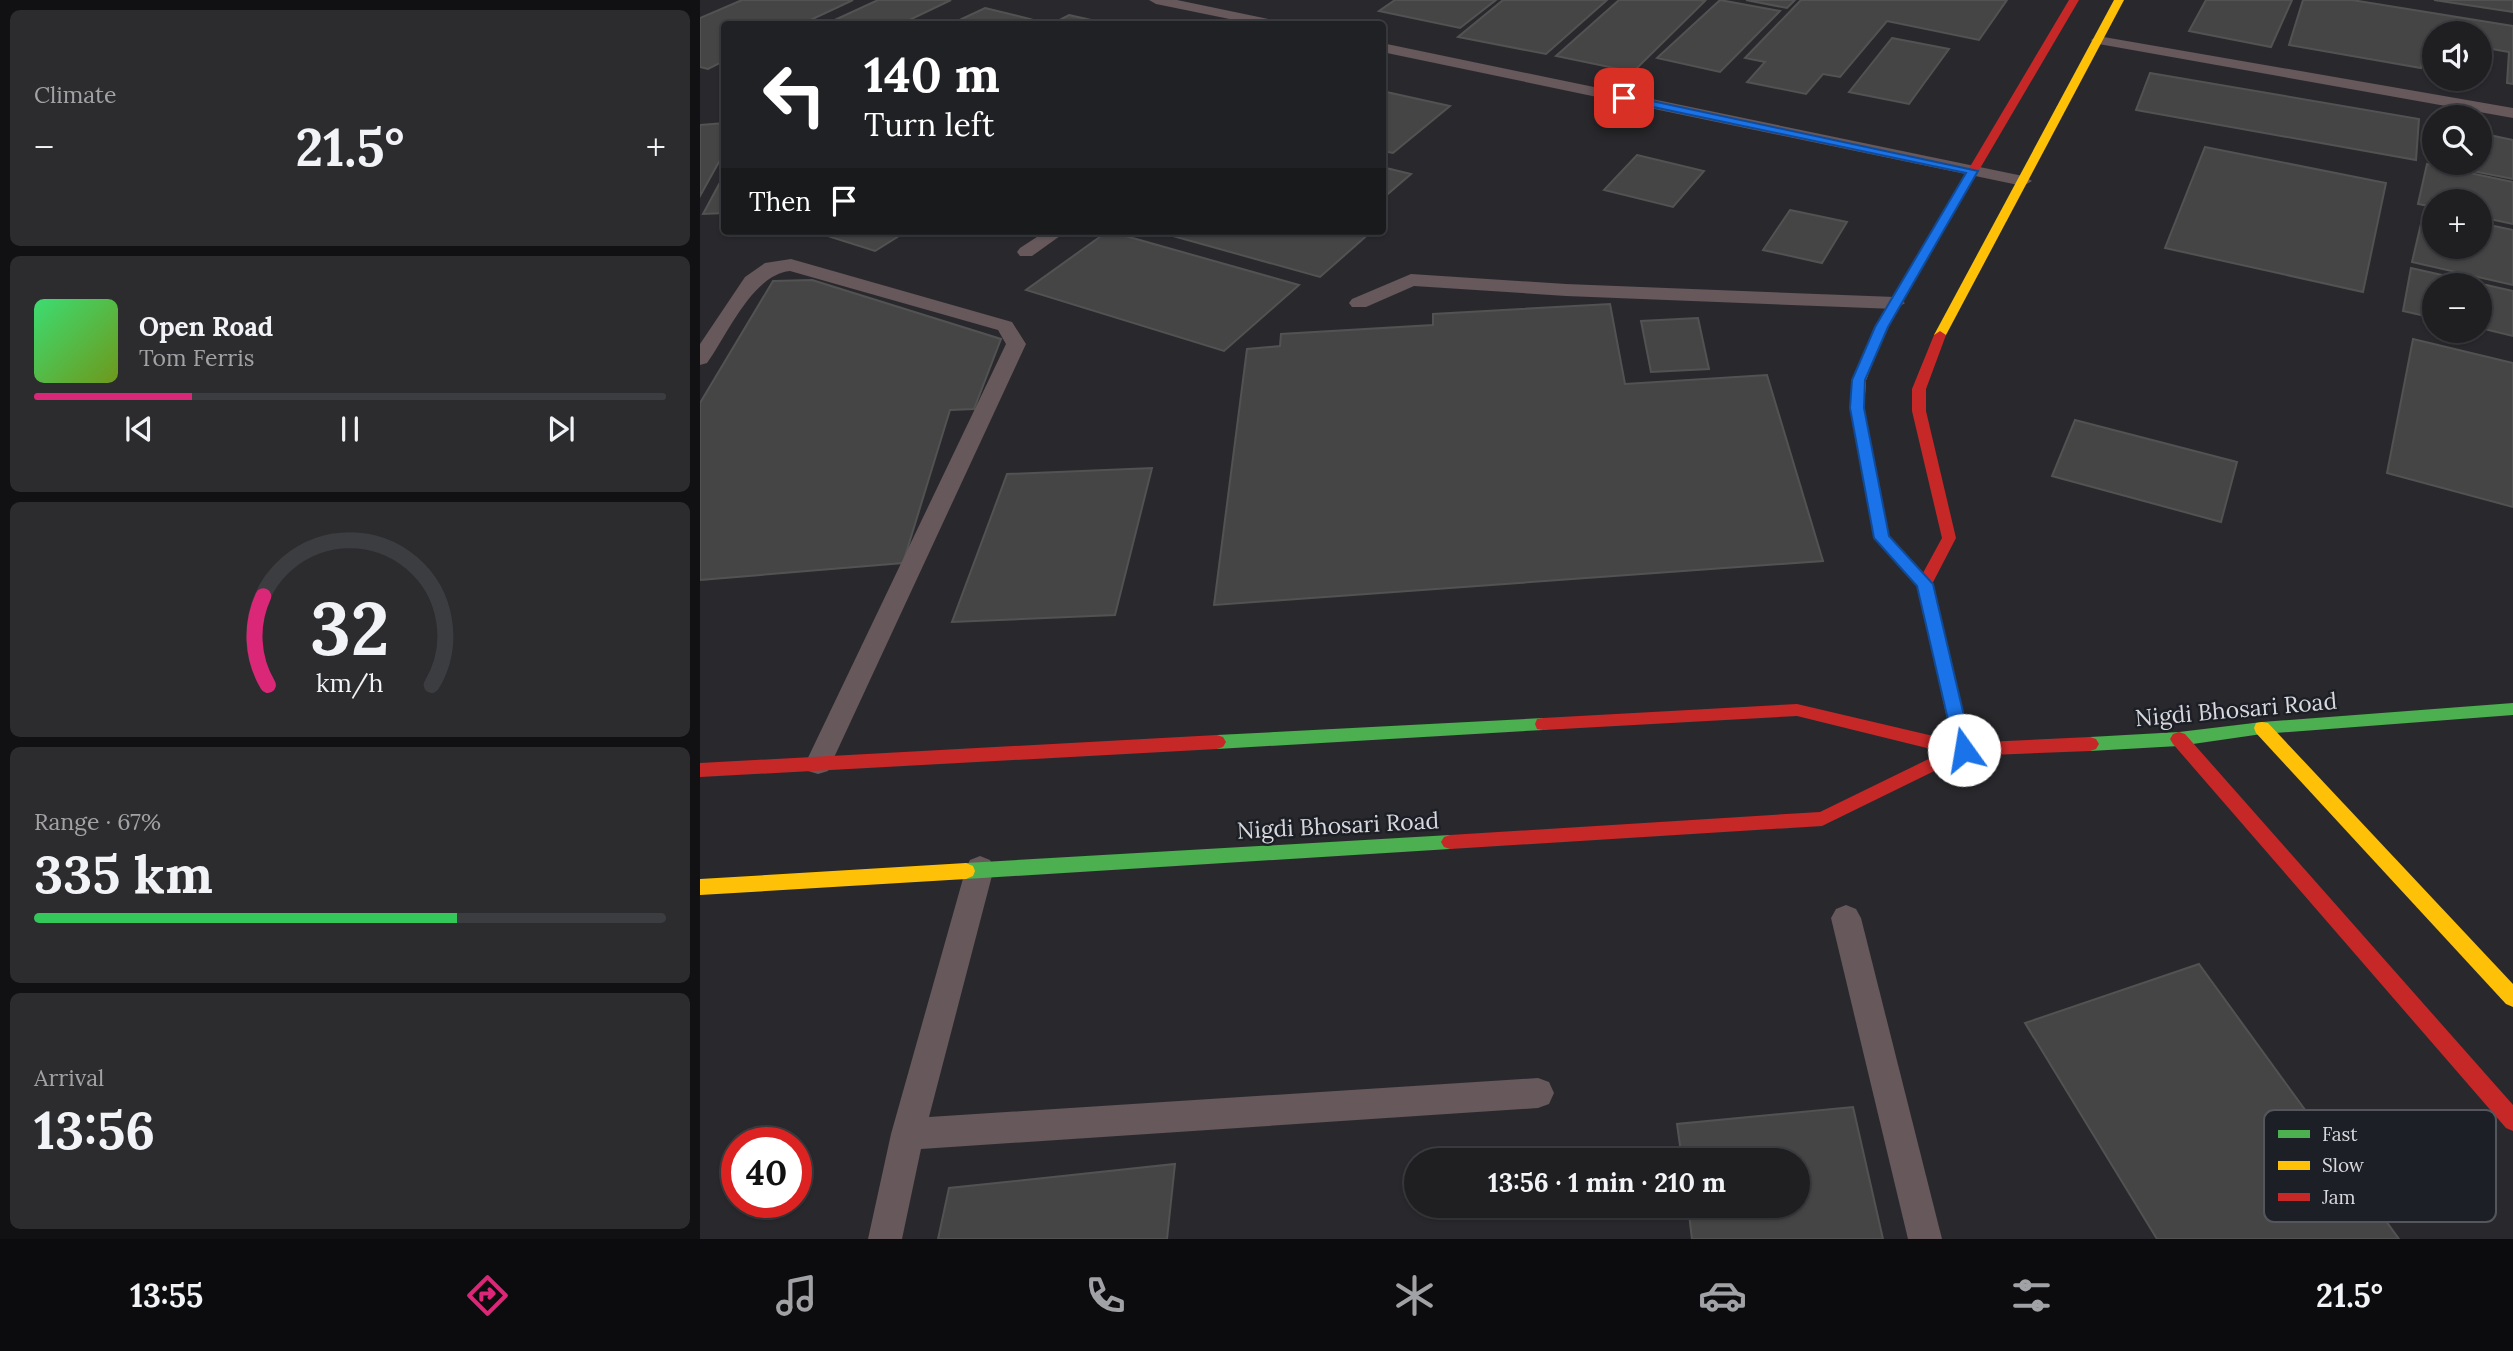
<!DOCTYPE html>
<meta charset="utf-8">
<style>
body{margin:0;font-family:Lora,serif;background:#2c2c2f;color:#f1f3f6;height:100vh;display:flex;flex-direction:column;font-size:26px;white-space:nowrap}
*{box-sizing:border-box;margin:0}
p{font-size:23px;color:#a1a2a5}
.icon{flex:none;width:38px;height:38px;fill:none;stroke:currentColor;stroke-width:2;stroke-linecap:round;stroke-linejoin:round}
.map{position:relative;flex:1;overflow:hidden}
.details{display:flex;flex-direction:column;gap:10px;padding:10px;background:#111113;width:700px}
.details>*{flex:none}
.banner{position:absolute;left:21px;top:21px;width:665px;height:214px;border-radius:7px;box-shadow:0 2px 5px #0004,0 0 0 2px #3c3d40;background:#202124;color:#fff;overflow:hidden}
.tools{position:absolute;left:1722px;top:21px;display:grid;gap:14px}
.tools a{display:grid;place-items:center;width:70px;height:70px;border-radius:50%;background:#1f1f22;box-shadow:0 2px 5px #0004,0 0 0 2px #3c3d40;font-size:35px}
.speed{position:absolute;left:21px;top:1127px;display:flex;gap:14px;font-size:35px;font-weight:700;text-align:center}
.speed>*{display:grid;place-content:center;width:91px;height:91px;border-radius:50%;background:#1f1f22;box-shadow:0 2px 5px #0004,0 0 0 2px #3c3d40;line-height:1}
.speed .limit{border:10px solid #d22;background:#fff;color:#111}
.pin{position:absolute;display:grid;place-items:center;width:60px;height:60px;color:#fff;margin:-30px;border-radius:14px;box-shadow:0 4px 10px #0006}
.me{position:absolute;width:77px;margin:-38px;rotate:347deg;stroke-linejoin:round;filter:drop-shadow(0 0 5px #0008)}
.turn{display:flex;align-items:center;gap:24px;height:147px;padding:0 28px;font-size:32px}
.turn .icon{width:91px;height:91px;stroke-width:2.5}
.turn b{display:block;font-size:49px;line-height:60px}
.then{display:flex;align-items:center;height:66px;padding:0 28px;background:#0003;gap:14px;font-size:26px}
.big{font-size:52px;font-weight:800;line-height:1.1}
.details .widget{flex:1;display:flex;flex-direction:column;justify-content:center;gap:10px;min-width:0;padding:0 24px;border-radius:10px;background:#2c2c2f}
.details .dial{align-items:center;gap:0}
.dial svg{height:182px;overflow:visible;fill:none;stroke:#3c3d40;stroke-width:7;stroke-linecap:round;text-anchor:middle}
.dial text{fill:#f1f3f6;stroke:none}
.song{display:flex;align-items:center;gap:21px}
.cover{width:84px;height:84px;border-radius:10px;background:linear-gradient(135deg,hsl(140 70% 55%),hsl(80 70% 35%))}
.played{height:7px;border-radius:4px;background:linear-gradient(90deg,#db2777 25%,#3c3d40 25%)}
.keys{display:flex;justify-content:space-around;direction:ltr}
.heat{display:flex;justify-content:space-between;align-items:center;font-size:38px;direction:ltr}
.charge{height:10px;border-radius:5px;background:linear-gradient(90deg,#34c759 67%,#3c3d40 0)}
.trip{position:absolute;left:704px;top:1148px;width:406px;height:70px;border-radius:35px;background:#1f1f22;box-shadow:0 2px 5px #0004,0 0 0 2px #3c3d40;font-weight:800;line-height:70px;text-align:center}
.dock{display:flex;height:112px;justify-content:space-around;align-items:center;background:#0c0c0e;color:#a1a2a5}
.dock .icon{width:49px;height:49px}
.dock .on{color:#db2777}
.dock b{font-size:32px;color:#f1f3f6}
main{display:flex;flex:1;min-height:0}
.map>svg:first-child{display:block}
</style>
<main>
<section class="details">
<div class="widget"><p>Climate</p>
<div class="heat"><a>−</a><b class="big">21.5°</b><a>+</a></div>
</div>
<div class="widget">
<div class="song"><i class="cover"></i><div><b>Open Road</b><p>Tom Ferris</p></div></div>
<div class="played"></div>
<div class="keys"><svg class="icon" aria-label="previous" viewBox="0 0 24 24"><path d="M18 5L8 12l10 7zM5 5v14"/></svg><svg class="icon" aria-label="pause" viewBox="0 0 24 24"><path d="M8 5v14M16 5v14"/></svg><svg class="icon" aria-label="next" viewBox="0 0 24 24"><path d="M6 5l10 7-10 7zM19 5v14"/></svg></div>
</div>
<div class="widget dial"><svg viewBox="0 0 100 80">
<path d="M14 69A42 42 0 1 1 86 69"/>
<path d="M14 69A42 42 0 0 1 12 30" stroke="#db2777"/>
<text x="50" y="56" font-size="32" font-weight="700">32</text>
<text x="50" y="72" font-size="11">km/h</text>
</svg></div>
<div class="widget"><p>Range · 67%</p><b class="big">335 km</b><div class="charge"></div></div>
<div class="widget"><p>Arrival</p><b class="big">13:56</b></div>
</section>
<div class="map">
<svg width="1813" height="1239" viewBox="0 0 1813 1239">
<rect width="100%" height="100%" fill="#29292d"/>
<g fill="#464546" stroke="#535252" stroke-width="2">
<path d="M42 0H153L102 24H24V61L8 69 0 67V18Z"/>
<path d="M178 0H251L201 24H126Z"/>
<path d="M695 0H796L760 28 679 11Z"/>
<path d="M803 0H907L846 54 758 37Z"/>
<path d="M919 0H999L1005 1 933 72 856 56Z"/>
<path d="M1020 0 1080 11 1020 72 957 58Z"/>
<path d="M1046 0H1095L1087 8Z"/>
<path d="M1101 0H1307L1279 40 1187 21 1140 77 1123 74 1106 94 1047 82 1065 62 1045 58Z"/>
<path d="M1506 0H1592L1571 47 1489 31Z"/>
<path d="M1603 0H1652L1813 26V84L1807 83 1809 52 1780 47V33H1734V39L1726 38 1721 68 1589 45Z"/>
<path d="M1734 0H1813V12Z"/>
<path d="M285 8 330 19 320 24H251Z"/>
<path d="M369 15 409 24H352Z"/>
<path d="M1192 38 1249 49 1209 104 1149 92Z"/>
<path d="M1450 73 1719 119 1716 160 1436 110Z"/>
<path d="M682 91 750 106 693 153 682 151Z"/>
<path d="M24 123V153L0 196V125Z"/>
<path d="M1780 133 1813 140V179L1732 163 1734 148V163H1780Z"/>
<path d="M1505 147 1686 183 1663 292 1465 248Z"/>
<path d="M937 155 1004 171 973 207 904 190Z"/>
<path d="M1727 164 1813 182V224L1780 217V201H1734V207L1718 204Z"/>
<path d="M682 167 711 174 682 199Z"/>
<path d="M24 175V213L3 214Z"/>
<path d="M1090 210 1147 222 1122 263 1063 250Z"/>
<path d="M1724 211 1734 213V247H1780V223L1813 230V285L1712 262Z"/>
<path d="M112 231H207L175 251Z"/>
<path d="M408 231 599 285 524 351 326 290Z"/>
<path d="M455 231H672L620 277Z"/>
<path d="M1711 268 1813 291V336L1780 328V285H1734V318L1703 311Z"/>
<path d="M112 280 301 339 274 409 250 410 203 563 0 580V403L73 281Z"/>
<path d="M910 304 925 384 1067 375 1123 561 514 605 547 349 580 346 581 334 733 325V314Z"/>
<path d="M998 318 1009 369 951 372 941 321Z"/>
<path d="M1713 339 1813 363V507L1687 473Z"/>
<path d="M1375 420 1537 462 1521 522 1352 476Z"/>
<path d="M452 468 415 615 252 622 307 474Z"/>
<path d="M1499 964 1699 1239H1457L1325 1023Z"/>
<path d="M1153 1107 1183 1239H992L988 1206H1097V1160H982L977 1124Z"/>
<path d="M475 1164 467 1239H238L249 1188Z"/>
</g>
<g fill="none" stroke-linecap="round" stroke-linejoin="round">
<g fill="#66585b" fill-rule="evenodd">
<path d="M449 0H477L573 20 580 24H554L456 4Z"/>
<path d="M1398 36 1813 108V118L1393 43 1391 40Z"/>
<path d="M682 43 1323 176 1332 181 1323 186 682 52Z"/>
<path d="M346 231H367L332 256H320L317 252 320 248Z"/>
<path d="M91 259 312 322 326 344 131 764 128 771 118 774 108 771 105 764 306 344 298 330 90 271C52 275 28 334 7 363L0 365V344L45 277 65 263Z"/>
<path d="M711 274 866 284 1195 297 1205 303 1195 309 866 296 714 286 666 307H652L649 303 652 299Z"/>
<path d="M280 856 290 860 294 868 229 1117 838 1078 849 1082 854 1093 849 1104 838 1108 221 1149 202 1239H168L191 1134 266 868 270 860Z"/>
<path d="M1146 905 1156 909 1161 918 1242 1239H1208L1131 918 1136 909Z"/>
</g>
<g fill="#4caf50" fill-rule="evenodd">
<path d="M1813 703V715L1562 734 1479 746 1390 751 1384 749 1381 744 1384 739 1390 737 1479 732 1562 722Z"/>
<path d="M843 718 849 719 851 724 849 729 843 730 517 749 511 747 508 742 511 737 517 735Z"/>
<path d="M750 835 756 837 759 842 756 847 750 849 266 879 259 876 257 871 259 866 266 863Z"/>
</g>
<g fill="#ffc107" fill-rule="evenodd">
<path d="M1414 0H1424L1246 335 1240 339 1236 338 1234 335Z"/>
<path d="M1195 299 1201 303 1187 327 1166 380 1164 408 1188 536 1233 584 1272 750 1269 755H1257L1254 750 1218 586 1174 538 1150 408 1152 380 1175 327 1191 300Z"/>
<path d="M1562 722 1568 723 1813 984V1007L1806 1004 1556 733 1554 728 1556 723Z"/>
<path d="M266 863 273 866 275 871 273 876 266 879 0 895V879Z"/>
</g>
<g fill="#c62828" fill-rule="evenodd">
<path d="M1369 0H1379L1201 303 1195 307 1191 306 1189 303Z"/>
<path d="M1240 331 1246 335 1226 389V411L1256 538 1230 588 1225 589 1217 584 1242 538 1212 411V389L1234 335Z"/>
<path d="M1097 704 1263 743 1390 737 1396 739 1399 744 1396 749 1390 751 1265 756 1122 826 750 849 744 847 741 842 744 837 750 835 1120 812 1243 752 1097 716 843 730 837 729 835 724 837 719 843 718Z"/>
<path d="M1479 732 1485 734 1813 1105V1131L1806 1128 1473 744 1470 739 1473 734Z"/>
<path d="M517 735 523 737 526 742 523 747 517 749 0 777V763Z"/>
</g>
</g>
<path fill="#1a73e8" stroke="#114b97" stroke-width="2" d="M924 95 1278 171 1188 327 1165 380 1164 408 1189 536 1233 584 1272 750 1270 755 1264 757 1255 750 1217 586 1174 538 1150 408 1152 380 1175 327 1266 173 920 100 919 98Z"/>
<g text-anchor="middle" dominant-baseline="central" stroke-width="5" stroke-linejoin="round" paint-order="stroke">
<g font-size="23" fill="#d7d8dd" stroke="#1d1f26">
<text transform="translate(1536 709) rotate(-5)">Nigdi Bhosari Road</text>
<text transform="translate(638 825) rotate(-3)">Nigdi Bhosari Road</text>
</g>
</g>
<rect x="1564" y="1110" width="232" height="112" rx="10" fill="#1d1f26" stroke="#55565d" stroke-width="2"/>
<rect x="1578" y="1130" width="32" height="8" fill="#4caf50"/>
<rect x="1578" y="1161" width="32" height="9" fill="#ffc107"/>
<rect x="1578" y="1193" width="32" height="8" fill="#c62828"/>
<g font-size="19" fill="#d7d8dd">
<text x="1622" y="1141">Fast</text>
<text x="1622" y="1172">Slow</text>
<text x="1622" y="1204">Jam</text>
</g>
</svg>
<div class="tools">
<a><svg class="icon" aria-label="sound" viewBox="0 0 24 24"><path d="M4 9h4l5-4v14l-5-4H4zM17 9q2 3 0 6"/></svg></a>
<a><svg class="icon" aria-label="search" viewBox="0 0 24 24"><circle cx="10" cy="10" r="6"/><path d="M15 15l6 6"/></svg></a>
<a>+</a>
<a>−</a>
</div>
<div class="speed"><div class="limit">40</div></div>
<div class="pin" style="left:924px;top:98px;background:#d93025"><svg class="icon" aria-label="arrive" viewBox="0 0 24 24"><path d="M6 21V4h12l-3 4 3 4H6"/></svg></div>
<svg class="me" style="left:1264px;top:750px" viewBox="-20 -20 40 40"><circle r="19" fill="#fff"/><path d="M0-13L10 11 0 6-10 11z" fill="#1a73e8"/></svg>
<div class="trip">13:56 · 1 min · 210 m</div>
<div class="banner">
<div class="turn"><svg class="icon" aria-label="left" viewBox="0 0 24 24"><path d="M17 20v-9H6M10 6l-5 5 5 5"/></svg><div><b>140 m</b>Turn left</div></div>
<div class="then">Then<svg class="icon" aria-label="arrive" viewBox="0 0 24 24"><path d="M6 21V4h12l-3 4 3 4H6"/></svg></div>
</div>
</div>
</main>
<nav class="dock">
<b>13:55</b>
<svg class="icon on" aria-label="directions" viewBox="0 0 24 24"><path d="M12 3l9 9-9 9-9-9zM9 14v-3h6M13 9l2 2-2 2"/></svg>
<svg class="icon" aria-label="music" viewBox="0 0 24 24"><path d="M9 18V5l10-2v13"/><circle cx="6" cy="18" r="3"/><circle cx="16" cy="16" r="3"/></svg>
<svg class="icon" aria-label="phone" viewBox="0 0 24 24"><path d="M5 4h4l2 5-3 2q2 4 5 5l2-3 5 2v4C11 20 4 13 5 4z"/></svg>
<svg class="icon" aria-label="climate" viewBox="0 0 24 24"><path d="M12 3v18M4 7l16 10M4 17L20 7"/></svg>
<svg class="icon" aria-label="car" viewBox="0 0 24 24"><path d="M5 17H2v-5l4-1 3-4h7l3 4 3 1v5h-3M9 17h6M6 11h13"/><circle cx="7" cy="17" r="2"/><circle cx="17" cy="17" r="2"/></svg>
<svg class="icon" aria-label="filters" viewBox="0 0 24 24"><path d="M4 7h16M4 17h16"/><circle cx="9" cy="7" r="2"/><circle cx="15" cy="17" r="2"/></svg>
<b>21.5°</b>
</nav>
